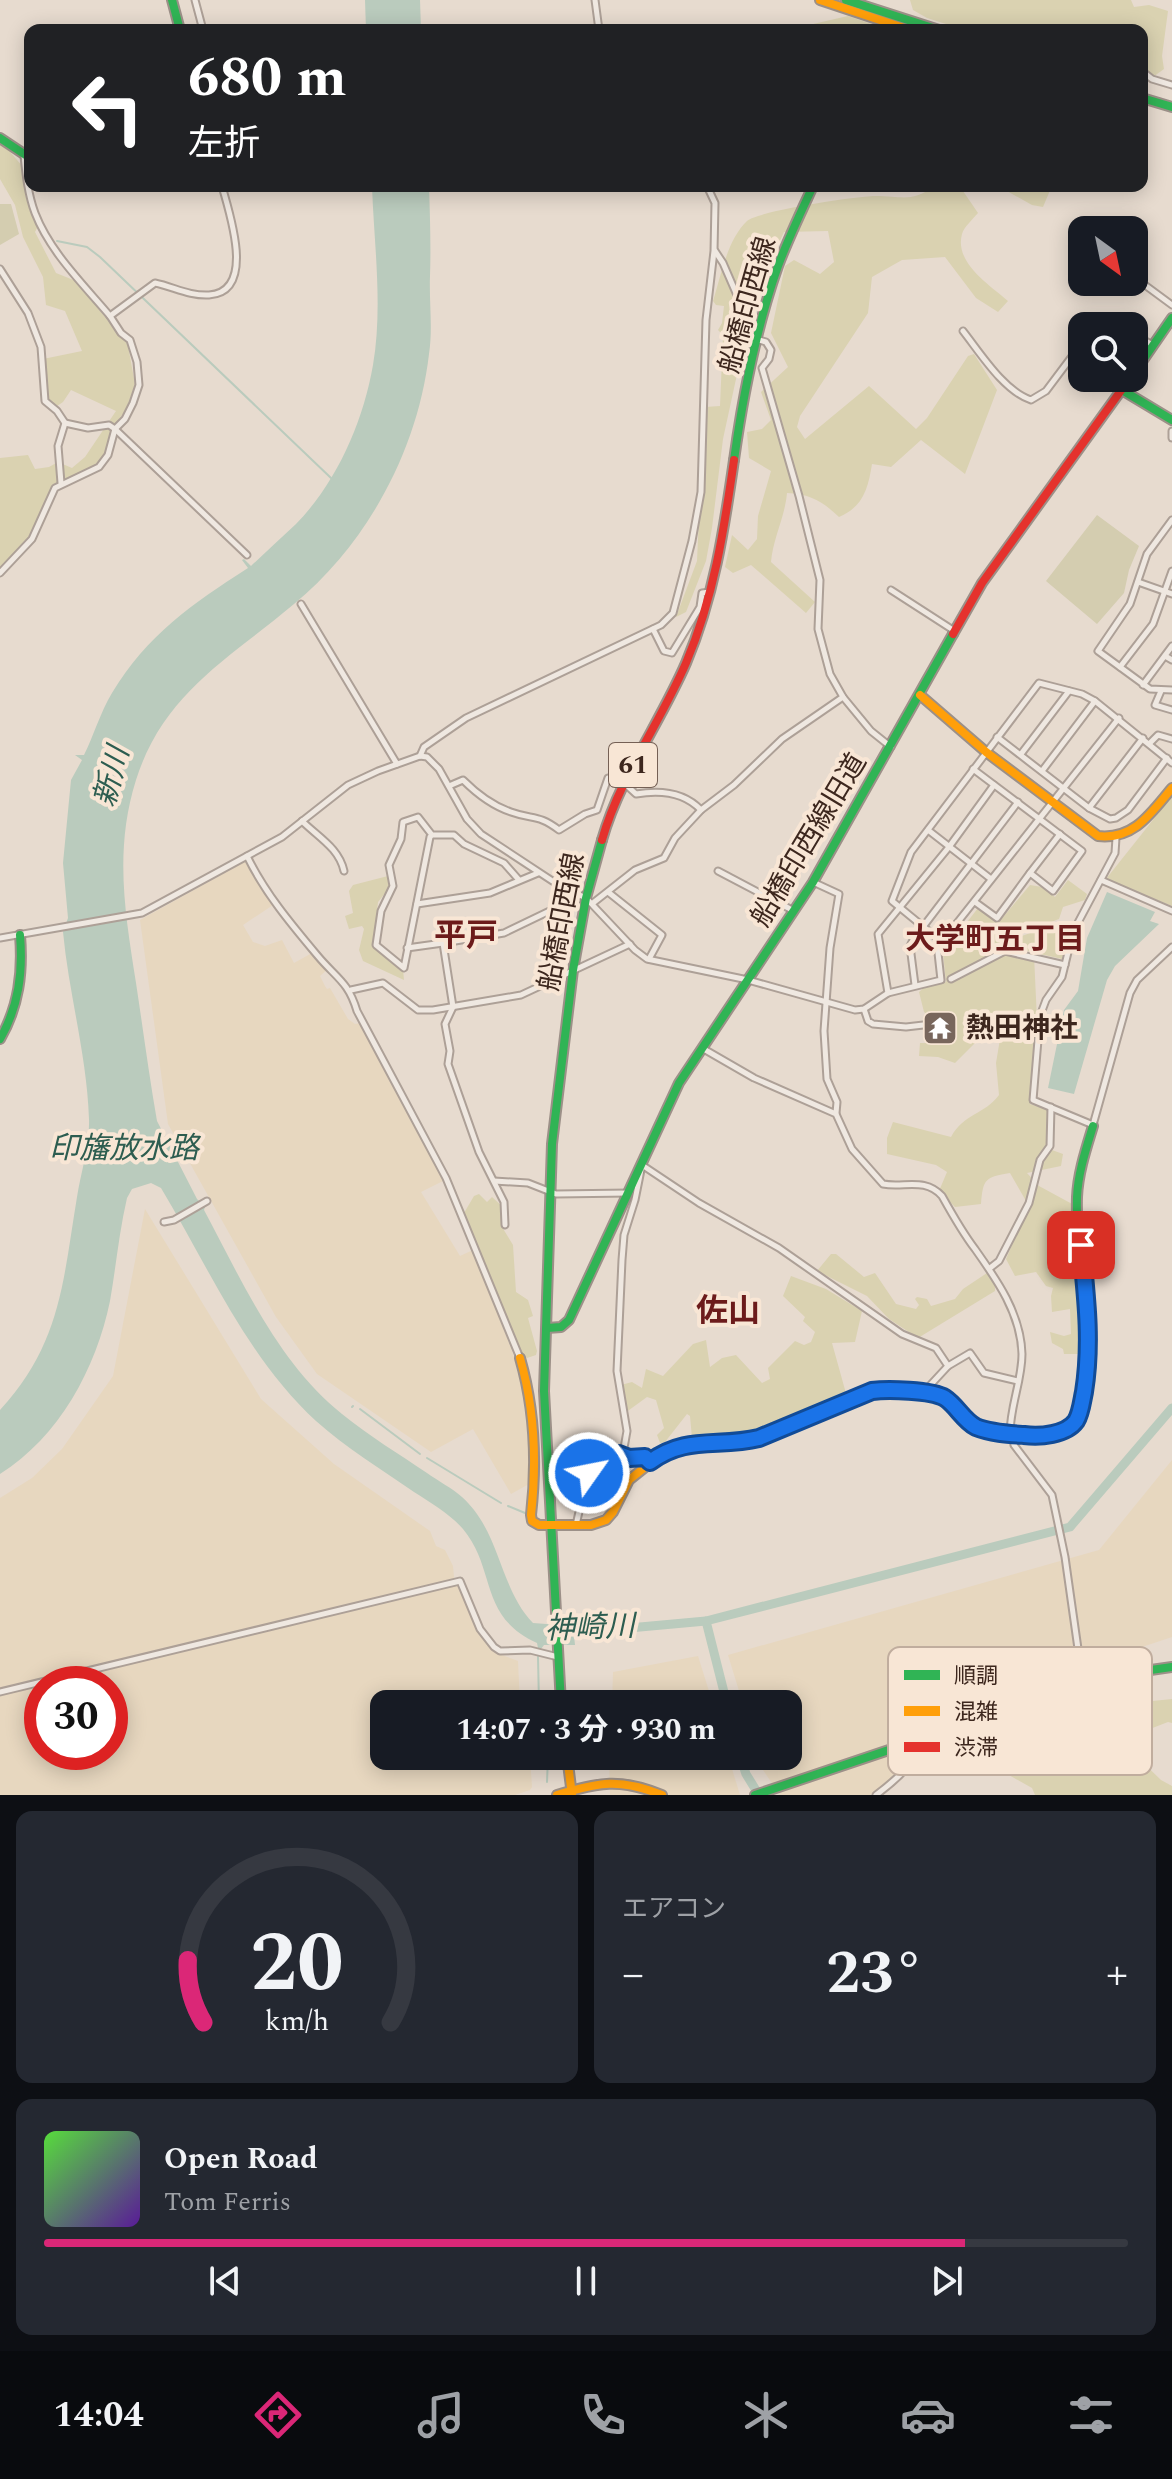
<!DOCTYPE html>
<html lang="ja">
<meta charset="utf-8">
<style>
body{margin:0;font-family:Spectral,"Noto Sans JP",serif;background:#242831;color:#f1f3f6;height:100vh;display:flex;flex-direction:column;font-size:30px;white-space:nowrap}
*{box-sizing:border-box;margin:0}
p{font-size:26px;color:#9ea1a6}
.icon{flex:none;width:44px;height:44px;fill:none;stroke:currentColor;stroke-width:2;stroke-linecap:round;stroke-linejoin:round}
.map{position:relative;height:1795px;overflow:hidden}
.drawer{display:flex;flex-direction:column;gap:16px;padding:16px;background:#0d0f14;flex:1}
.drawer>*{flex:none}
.top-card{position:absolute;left:24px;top:24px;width:1124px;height:168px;border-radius:16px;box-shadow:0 4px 20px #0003;background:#202124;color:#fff;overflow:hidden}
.needle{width:52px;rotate:147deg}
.controls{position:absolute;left:1068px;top:216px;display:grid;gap:16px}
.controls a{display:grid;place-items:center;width:80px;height:80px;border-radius:16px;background:#171b24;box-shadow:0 4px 20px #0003;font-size:40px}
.speed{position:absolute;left:24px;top:1666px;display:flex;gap:16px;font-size:40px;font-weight:700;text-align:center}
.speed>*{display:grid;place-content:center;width:104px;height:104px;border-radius:50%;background:#171b24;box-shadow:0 4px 20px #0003;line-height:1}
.speed .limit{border:12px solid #d22;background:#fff;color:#111}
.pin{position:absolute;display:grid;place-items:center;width:68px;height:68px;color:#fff;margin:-34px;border-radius:16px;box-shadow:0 4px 12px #0006}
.me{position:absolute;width:88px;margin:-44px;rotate:57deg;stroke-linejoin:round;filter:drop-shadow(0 0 6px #0008)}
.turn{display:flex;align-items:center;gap:28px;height:168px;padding:0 32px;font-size:36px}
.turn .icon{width:104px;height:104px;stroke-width:2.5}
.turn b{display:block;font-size:56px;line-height:68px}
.big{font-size:60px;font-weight:700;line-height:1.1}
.drawer .tile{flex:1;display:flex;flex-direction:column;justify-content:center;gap:12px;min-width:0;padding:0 28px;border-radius:16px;background:#242831}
.drawer .dial{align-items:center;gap:0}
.dial svg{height:208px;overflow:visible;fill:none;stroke:#363941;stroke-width:7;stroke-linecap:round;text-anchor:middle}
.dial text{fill:#f1f3f6;stroke:none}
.song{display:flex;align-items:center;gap:24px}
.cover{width:96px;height:96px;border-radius:12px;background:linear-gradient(135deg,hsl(110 70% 55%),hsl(270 70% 35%))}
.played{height:8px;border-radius:4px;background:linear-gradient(90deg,#db2777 85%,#363941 85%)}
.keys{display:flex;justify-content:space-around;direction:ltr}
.heat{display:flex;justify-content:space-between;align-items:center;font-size:44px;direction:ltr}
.drawer .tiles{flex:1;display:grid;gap:16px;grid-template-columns:1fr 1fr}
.tile:last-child{grid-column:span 2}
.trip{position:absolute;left:370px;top:1690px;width:432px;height:80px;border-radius:16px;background:#171b24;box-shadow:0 4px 20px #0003;font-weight:700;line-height:80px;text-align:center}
.tabs{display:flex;height:128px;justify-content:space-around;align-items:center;background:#090b0e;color:#9ea1a6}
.tabs .icon{width:56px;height:56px}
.tabs .active{color:#db2777}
.tabs b{font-size:36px;color:#f1f3f6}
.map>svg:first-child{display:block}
</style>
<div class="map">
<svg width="1172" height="1795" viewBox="0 0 1172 1795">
<rect width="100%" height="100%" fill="#e7dbcf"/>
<g fill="#e7d7bf" fill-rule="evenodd">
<path d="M246 861 273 905 243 925 253 942 265 946 282 940 294 963 312 953 328 969 320 976 325 986 327 989 330 988 348 1019 355 1024 361 1023 443 1181 421 1192 460 1256 473 1250 512 1351 521 1381 532 1477 529 1484 511 1494 473 1429 431 1452 317 1374 276 1317 168 1124 140 920Z"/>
<path d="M145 1209 261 1399 334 1464 430 1531 436 1546 445 1550 453 1566 454 1577 480 1636 502 1655 518 1661 520 1704H384V1756H530L532 1787 530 1790 515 1795H0V1498L32 1478 62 1449 113 1376ZM42 1684H110V1752H42Z"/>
<path d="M1172 1460V1637L929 1718 896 1775 870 1795H780L763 1770 759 1756H788V1704H743L728 1655 1099 1550Z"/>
<path d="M698 1656 713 1704H612L613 1672Z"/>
<path d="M609 1756H728L740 1795H610Z"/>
</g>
<g fill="#dad2b1">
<path d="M910 0H1131L1134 7 1149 5 1168 11 1162 56 1164 69 1142 85V30H965L927 18 913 10Z"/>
<path d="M848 16 889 30H800V27Z"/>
<path d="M0 140 23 167 26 192 38 226 35 232 56 273 76 281 114 328 127 340 135 384 126 410 111 429 107 449 99 463 52 486 27 540 0 569V458L28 455 35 469 49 467 58 462 72 468 85 457 116 411 71 390 63 402 57 406 46 398 43 359 82 351 65 311 46 305 43 277 23 237 15 205 0 179Z"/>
<path d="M935 186H966L963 191 978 213C973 219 964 227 962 234 954 263 990 285 1008 301L998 312 976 298 945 257 902 260 872 277 868 313 800 416 797 427 805 439 869 386 916 429 927 418 968 356 974 354 997 390 965 474 921 440 891 467 872 464C868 489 863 507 839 517 822 501 810 494 787 493 785 517 773 538 771 562L815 602 806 613 751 565 733 573 725 567 732 535 748 550 757 539 758 516 771 471 749 458 747 432 762 429 771 420 761 392 788 367 771 333 785 266 794 260 820 274 834 262 828 231 784 232 754 296 723 439 712 528 706 561 686 612 676 617 697 561 699 517 706 471 705 407 720 406 723 335 718 330 722 323 724 306 716 305 713 301C721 276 727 240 747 221 758 211 856 196 876 196 903 196 910 203 935 186Z"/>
<path d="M998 186H1055L1051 188 1043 207 1032 205Z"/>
<path d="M1172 796V906L1106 879Z"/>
<path d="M388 876 390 887 378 902 373 944 403 969 404 980 363 961 359 950 364 929 362 926 349 929 345 916 353 913 349 891 353 885Z"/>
<path d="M1068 880 1087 894 1085 900 1063 907 1059 919 1015 936 1012 949 1034 955 1037 1020 1030 1104 1048 1110 1049 1139 1052 1150 1063 1154 1061 1166 1027 1173 1039 1186 1074 1205 1084 1354H1064L1063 1349 1052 1343 1050 1332 1064 1336 1071 1334 1070 1309 1052 1312 1051 1296 1053 1288 1046 1286 1036 1272 1015 1276 1006 1259 1027 1210 1026 1201 1010 1173C985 1177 983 1179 981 1204L955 1207 939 1191 947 1172 936 1165 887 1154V1138L893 1122 951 1137C964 1113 984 1115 999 1095L996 1063 1000 1039 993 1036 976 1042 955 1063 938 1057 919 1056 920 1043H935V1020L924 1012 919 992 928 984 946 982 943 953 978 908 999 922 1030 885 1042 887 1055 897Z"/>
<path d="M1062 922 1069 924 1070 929 1062 959 1014 948 1016 938Z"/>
<path d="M479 1194 487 1202 492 1197 503 1207 502 1227 513 1245 516 1292 528 1300 533 1316 528 1318 537 1351 536 1355 527 1358 520 1352 510 1329 464 1213 474 1196Z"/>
<path d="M831 1254H836L864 1277 875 1273 896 1304 916 1309 919 1305 915 1299 917 1297 927 1299 931 1306 955 1299 963 1289 987 1273 995 1282V1291L918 1338 889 1319 867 1296 817 1271Z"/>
<path d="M791 1276 826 1289 862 1311 855 1342 832 1343 847 1397C791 1420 754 1440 692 1438L690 1416 687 1414 665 1442 660 1443 657 1435 664 1428 656 1400 647 1397 625 1413 621 1385 632 1382 642 1388 646 1369 663 1376 693 1344 706 1340 710 1367 722 1358 736 1355 762 1383 770 1379 768 1368 795 1341 804 1345 811 1342 815 1332 803 1321 805 1317 783 1296Z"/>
<path d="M1086 1691 1104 1706 1172 1699V1723L1168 1722 1137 1734 1129 1749 1161 1780 1172 1786V1795H1035L1032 1788 1007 1774 1030 1747 1036 1710Z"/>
</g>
<g fill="#d4cdb0">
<path d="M0 204H11L19 234 0 245Z"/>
<path d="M1097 515 1139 546 1129 570 1124 593 1097 624 1046 581Z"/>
</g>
<g fill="#bacbbd">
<path d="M365 0H420L421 30H366Z"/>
<path d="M372 186H429C430 216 431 247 430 276 429 302 433 328 429 354 418 449 368 543 294 604 229 659 164 692 136 780 114 850 125 913 136 983 143 1029 149 1075 157 1121L197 1199 205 1207 204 1210C242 1281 278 1363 342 1414 369 1436 399 1454 427 1473 438 1481 452 1488 462 1497 501 1532 499 1588 533 1623L573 1626 575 1645H544L541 1649 538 1648 537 1643C478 1616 497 1570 463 1529 450 1514 431 1503 414 1492 381 1469 346 1448 316 1421 247 1358 208 1266 161 1188L151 1183 132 1189 127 1198C119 1232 116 1267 110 1301 96 1369 59 1437 0 1474V1410C61 1344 63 1281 77 1197 81 1172 90 1144 89 1119 87 1056 69 995 63 932L68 918 63 863 71 780 82 760 75 755H84C94 735 100 713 112 693 147 635 192 604 248 568L242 560 244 559 251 566C266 552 281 538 296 524 337 482 363 422 373 365 383 307 374 244 372 186Z"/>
<path d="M1107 892 1155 912 1150 921 1159 924 1115 966 1107 980 1074 1094 1048 1088 1064 1010 1078 991 1087 938Z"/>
</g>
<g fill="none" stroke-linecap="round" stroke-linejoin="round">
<g stroke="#bacbbd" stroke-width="2">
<path d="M57 241 87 247 100 257 331 478"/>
<path d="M352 1407 353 1406"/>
<path d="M360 1409 420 1454"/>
<path d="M427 1458 501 1503"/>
<path d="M508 1506 525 1513"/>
<path d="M538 1657 539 1704"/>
<path d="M547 1782 548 1756"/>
</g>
<g stroke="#bacbbd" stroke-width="9">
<path d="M706 1621 727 1704"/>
<path d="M563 1634 706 1621 1070 1527 1172 1408"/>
<path d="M740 1756 746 1774 759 1795"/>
</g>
<g stroke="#ada097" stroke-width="9">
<g id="street">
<path d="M195 0 203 30"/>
<path d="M595 0 599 30"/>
<path d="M1142 71 1152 79 1172 85"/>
<path d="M24 156C26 175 28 194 35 213 50 252 83 284 110 316"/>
<path d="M715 251 723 263 743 309 738 322V331L748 337 766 342 771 350 769 359 762 368 799 496 820 580 818 629 830 674 843 697 871 731 891 747"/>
<path d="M0 269 28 313 41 347 45 401 57 411 65 423 58 446 61 483"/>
<path d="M1134 277 1172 305"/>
<path d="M1092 326 1098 317 1116 326"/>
<path d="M963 331C981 354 1004 391 1031 400L1046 391 1082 343"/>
<path d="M1134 335 1153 345"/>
<path d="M65 423 88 428 109 425 115 429 247 555"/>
<path d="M1172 431V438"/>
<path d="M1172 520 1147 554 1130 604 1098 651 1150 689 1172 690"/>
<path d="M0 573 32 539 55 488 99 467 108 455 115 429 125 419 133 403 139 385 137 362 130 340 121 333 110 316 155 283C174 287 189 296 209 295 257 292 229 212 222 186"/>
<path d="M1138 582 1172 594"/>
<path d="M891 590 953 630"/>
<path d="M301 604 397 764"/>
<path d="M653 629 664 651 672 653 700 607 702 593 710 592"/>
<path d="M1165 656 1172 660"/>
<path d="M1120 667 1153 624 1172 571"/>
<path d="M1143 685 1172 646"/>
<path d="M1161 691 1155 705 1172 710"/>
<path d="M997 737 1089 808 1110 819 1116 818 1128 810 1167 758"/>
<path d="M1150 743 1158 735 1172 739"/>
<path d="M1021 754 1069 691"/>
<path d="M420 756 424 747 466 718 661 625 673 613 692 541 701 492 706 320 714 251 715 203 707 186"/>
<path d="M973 769 1082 851 1053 891 1030 873 997 918 975 902"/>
<path d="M1042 771 1095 701"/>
<path d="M449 786 463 780C477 794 493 806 511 812 533 820 538 814 559 830L585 814 597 810 608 778 624 783 636 794C659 790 684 792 701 810"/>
<path d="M1089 808 1143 738"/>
<path d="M302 821C318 837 339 848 344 871"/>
<path d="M928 830 991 879"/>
<path d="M432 835 418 817 403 822 401 839 389 865 393 886 381 911 376 945 404 968 430 837 432 835H454L464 844 504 863 519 880"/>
<path d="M247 856C265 893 291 924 317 955 336 978 348 981 357 1011L446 1178 520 1358"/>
<path d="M718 871 794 911"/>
<path d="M1030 873 1060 834"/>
<path d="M1101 880 1172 911"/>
<path d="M813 882 839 894 830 948 824 1031 827 1079 837 1102 836 1113"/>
<path d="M608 892 662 935 649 959"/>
<path d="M593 903 635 870 664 858 675 838 701 810 734 785 782 739 843 697"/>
<path d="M417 904 490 893 538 873"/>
<path d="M0 938 142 913 282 837 348 785 378 771 420 756 427 757 439 769 467 819 481 834 560 886 586 898 635 950 647 959 748 980 855 1010 864 1009 888 993 941 980 938 953 942 942 1119 718"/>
<path d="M942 942 892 901 911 852 1039 683 1082 694 1095 701 1172 763"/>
<path d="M407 948 443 943"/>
<path d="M951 979 1005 951 1065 965"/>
<path d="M915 985 910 946 913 940 1018 802"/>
<path d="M351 990 383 983 418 1010H433L521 995 630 944"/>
<path d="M888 993 878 934 949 847 994 785"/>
<path d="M864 1009 868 1021 873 1024 906 1027 932 1024"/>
<path d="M702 1048 754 1078 836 1114 852 1149 883 1184C904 1188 925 1177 942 1196 952 1214 962 1232 975 1249 997 1280 1021 1314 1022 1354 1022 1381 1010 1406 1010 1434"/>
<path d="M1093 1125 1033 1100 1040 1016 1046 1000 1062 977 1073 932 1115 853 1116 838"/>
<path d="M1093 1125 1130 993 1137 980 1172 947"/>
<path d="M494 1181 528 1183 556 1194 629 1193"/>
<path d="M164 1222 174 1220 207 1201"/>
<path d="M505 1225 504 1202 479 1152 448 1064 450 1051 445 1024 453 1007 443 943 504 933 562 905 565 889"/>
<path d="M990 1268 999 1261 1029 1203 1040 1160 1050 1146 1051 1107"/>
<path d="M948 1366 970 1353 984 1373 1018 1381"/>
<path d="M1012 1435 1014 1445 1052 1495 1065 1557 1083 1684"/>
<path d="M619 1454 629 1458 645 1457 650 1462"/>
<path d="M548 1457 593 1463 619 1454 624 1448 627 1431 617 1371 622 1260 624 1235 635 1200 642 1165 699 1203 779 1248 902 1334 936 1348 948 1366 923 1393"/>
<path d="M576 1525 581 1503 591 1483 589 1462"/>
<path d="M0 1692 460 1581 480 1629 494 1647 500 1651 530 1650 558 1657"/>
<path d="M876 1795C895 1781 918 1760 926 1737"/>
</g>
</g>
<g stroke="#9c9088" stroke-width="12">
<g id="fast">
<path d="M172 0 180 30"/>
<path d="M846 0 939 30"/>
<path d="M1142 98 1172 107"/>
<path d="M0 138 30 158"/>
<path d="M1134 373 1172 318"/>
<path d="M1122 390 1172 420"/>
<path d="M734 460C743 395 756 328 778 266 788 239 801 212 813 186"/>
<path d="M0 1039C19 1006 23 972 20 935"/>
<path d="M547 1328 561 1327 569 1320 679 1083 813 882 953 634"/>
<path d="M774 1432 872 1391C893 1389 925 1387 944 1398 953 1403 958 1413 966 1420 981 1433 1004 1435 1024 1436 1040 1436 1064 1436 1075 1422 1082 1412 1082 1398 1084 1387 1092 1323 1075 1261 1077 1197 1078 1173 1086 1149 1093 1126"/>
<path d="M561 1704 544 1391 552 1144 573 970 586 898 602 840"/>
<path d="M755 1795 1109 1676 1172 1667"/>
</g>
</g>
<g stroke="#9c9088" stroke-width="12">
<g id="slow">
<path d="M820 0 910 30"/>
<path d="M920 695 986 752 1098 836C1134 840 1151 813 1172 788"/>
<path d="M520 1358C535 1410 537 1462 531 1515L532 1521 539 1525H591L606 1520 613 1512 629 1480 664 1452 677 1446 740 1442 774 1432"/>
<path d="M567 1756 572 1795"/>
<path d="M557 1795C599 1782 620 1778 662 1795"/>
</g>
</g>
<g stroke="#9c9088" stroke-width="12">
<g id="jam">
<path d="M953 634 982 583 1130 378"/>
<path d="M602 840C620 777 660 723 686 663 714 597 724 530 734 460"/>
</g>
</g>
<use href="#street" stroke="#efe8e1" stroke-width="5"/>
<use href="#fast" stroke="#30b455" stroke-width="8"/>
<use href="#slow" stroke="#ff9f0a" stroke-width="8"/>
<use href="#jam" stroke="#e5322d" stroke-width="8"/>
</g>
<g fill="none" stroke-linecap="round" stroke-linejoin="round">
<g stroke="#114b97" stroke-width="20">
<path id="route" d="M589 1473V1462H601L619 1454 629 1458 645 1457 650 1462C686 1435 718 1448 759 1438L872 1391C887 1389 932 1390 945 1398 957 1406 963 1420 976 1427 991 1433 1009 1434 1024 1435 1040 1437 1066 1435 1076 1421 1081 1413 1082 1401 1084 1392 1092 1342 1086 1295 1081 1245"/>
</g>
<use href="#route" stroke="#1a73e8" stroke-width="14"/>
</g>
<defs>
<g id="temple-square" transform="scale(1.8)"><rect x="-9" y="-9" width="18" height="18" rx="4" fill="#78665c" stroke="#f8e6d5"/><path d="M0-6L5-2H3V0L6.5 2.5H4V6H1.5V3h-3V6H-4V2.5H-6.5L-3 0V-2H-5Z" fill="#fff"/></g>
</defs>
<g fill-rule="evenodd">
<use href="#temple-square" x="940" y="1028"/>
</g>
<g text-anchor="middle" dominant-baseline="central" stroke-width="8" stroke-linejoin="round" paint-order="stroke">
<rect fill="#f8e6d5" stroke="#756055" stroke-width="2" x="609" y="743" width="48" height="44" rx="6"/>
<g font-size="26" font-weight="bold" fill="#3d271e">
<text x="633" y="765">61</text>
</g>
<g font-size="28" fill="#3d271e" stroke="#f8e6d5">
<text transform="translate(748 305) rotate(-74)">船橋印西線</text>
<text transform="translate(809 840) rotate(-59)">船橋印西線旧道</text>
<text transform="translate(562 922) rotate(-79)">船橋印西線</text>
</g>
<g font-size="28" font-weight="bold" fill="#3d271e" stroke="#f8e6d5" text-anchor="start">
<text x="966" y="1028">熱田神社</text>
</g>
<g font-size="30" font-style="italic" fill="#2d5d50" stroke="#f8e6d5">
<text transform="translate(112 777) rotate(-75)">新川</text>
<text x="124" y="1149">印旛放水路</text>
<text transform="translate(590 1628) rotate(-2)">神崎川</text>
</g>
<g font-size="30" font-weight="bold" fill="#6c1b1b" stroke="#f8e6d5">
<text x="995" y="940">大学町五丁目</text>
</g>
<g font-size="32" font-weight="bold" fill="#6c1b1b" stroke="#f8e6d5">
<text x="466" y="936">平戸</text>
<text x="728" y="1311">佐山</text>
</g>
</g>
<rect x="888" y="1647" width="264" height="128" rx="12" fill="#f8e6d5" stroke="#c0ad9e" stroke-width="2"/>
<rect x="904" y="1670" width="36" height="10" fill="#30b455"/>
<rect x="904" y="1706" width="36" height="10" fill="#ff9f0a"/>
<rect x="904" y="1742" width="36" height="10" fill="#e5322d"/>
<g font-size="22" fill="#3d271e">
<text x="954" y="1683">順調</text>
<text x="954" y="1719">混雑</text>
<text x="954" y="1755">渋滞</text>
</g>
</svg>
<div class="controls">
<a><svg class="needle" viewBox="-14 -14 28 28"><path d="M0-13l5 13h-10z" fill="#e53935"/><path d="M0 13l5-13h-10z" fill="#9ea1a6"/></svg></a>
<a><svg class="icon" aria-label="search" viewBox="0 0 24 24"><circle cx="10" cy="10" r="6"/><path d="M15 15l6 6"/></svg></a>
</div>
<div class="speed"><div class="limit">30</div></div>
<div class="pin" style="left:1081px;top:1245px;background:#d93025"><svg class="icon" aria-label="arrive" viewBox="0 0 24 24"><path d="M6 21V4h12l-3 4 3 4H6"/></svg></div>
<svg class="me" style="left:589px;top:1473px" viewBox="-20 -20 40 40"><circle r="17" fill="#1a73e8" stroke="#fff" stroke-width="3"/><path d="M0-11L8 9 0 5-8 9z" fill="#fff"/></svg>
<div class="trip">14:07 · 3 分 · 930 m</div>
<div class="top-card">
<div class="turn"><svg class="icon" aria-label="left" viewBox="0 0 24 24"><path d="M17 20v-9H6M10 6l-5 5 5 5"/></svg><div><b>680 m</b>左折</div></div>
</div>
</div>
<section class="drawer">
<div class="tiles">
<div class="tile dial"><svg viewBox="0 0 100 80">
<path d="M14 69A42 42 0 1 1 86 69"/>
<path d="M14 69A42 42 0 0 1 8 45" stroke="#db2777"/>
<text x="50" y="56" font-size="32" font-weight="700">20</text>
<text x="50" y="72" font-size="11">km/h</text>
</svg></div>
<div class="tile"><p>エアコン</p>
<div class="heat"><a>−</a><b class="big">23°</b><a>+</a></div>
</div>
<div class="tile">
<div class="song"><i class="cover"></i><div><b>Open Road</b><p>Tom Ferris</p></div></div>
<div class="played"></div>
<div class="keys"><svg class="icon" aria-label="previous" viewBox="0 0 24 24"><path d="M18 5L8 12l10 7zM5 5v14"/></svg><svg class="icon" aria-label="pause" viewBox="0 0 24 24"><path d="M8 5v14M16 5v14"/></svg><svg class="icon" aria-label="next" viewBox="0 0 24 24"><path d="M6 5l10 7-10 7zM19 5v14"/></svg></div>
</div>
</div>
</section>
<nav class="tabs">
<b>14:04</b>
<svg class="icon active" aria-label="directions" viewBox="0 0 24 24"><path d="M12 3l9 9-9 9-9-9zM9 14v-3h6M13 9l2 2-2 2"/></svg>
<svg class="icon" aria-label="music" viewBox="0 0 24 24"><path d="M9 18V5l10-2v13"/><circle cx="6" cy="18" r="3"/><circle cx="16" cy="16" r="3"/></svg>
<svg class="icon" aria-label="phone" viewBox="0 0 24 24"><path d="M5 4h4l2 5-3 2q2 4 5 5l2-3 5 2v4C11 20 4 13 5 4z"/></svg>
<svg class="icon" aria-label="climate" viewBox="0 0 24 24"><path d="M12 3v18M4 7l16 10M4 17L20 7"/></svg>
<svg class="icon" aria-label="car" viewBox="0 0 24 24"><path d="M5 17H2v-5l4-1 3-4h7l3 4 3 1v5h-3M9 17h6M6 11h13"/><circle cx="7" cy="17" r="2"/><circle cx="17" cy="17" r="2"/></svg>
<svg class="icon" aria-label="filters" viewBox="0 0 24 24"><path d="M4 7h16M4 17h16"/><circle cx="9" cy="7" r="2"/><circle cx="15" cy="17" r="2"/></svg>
</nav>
